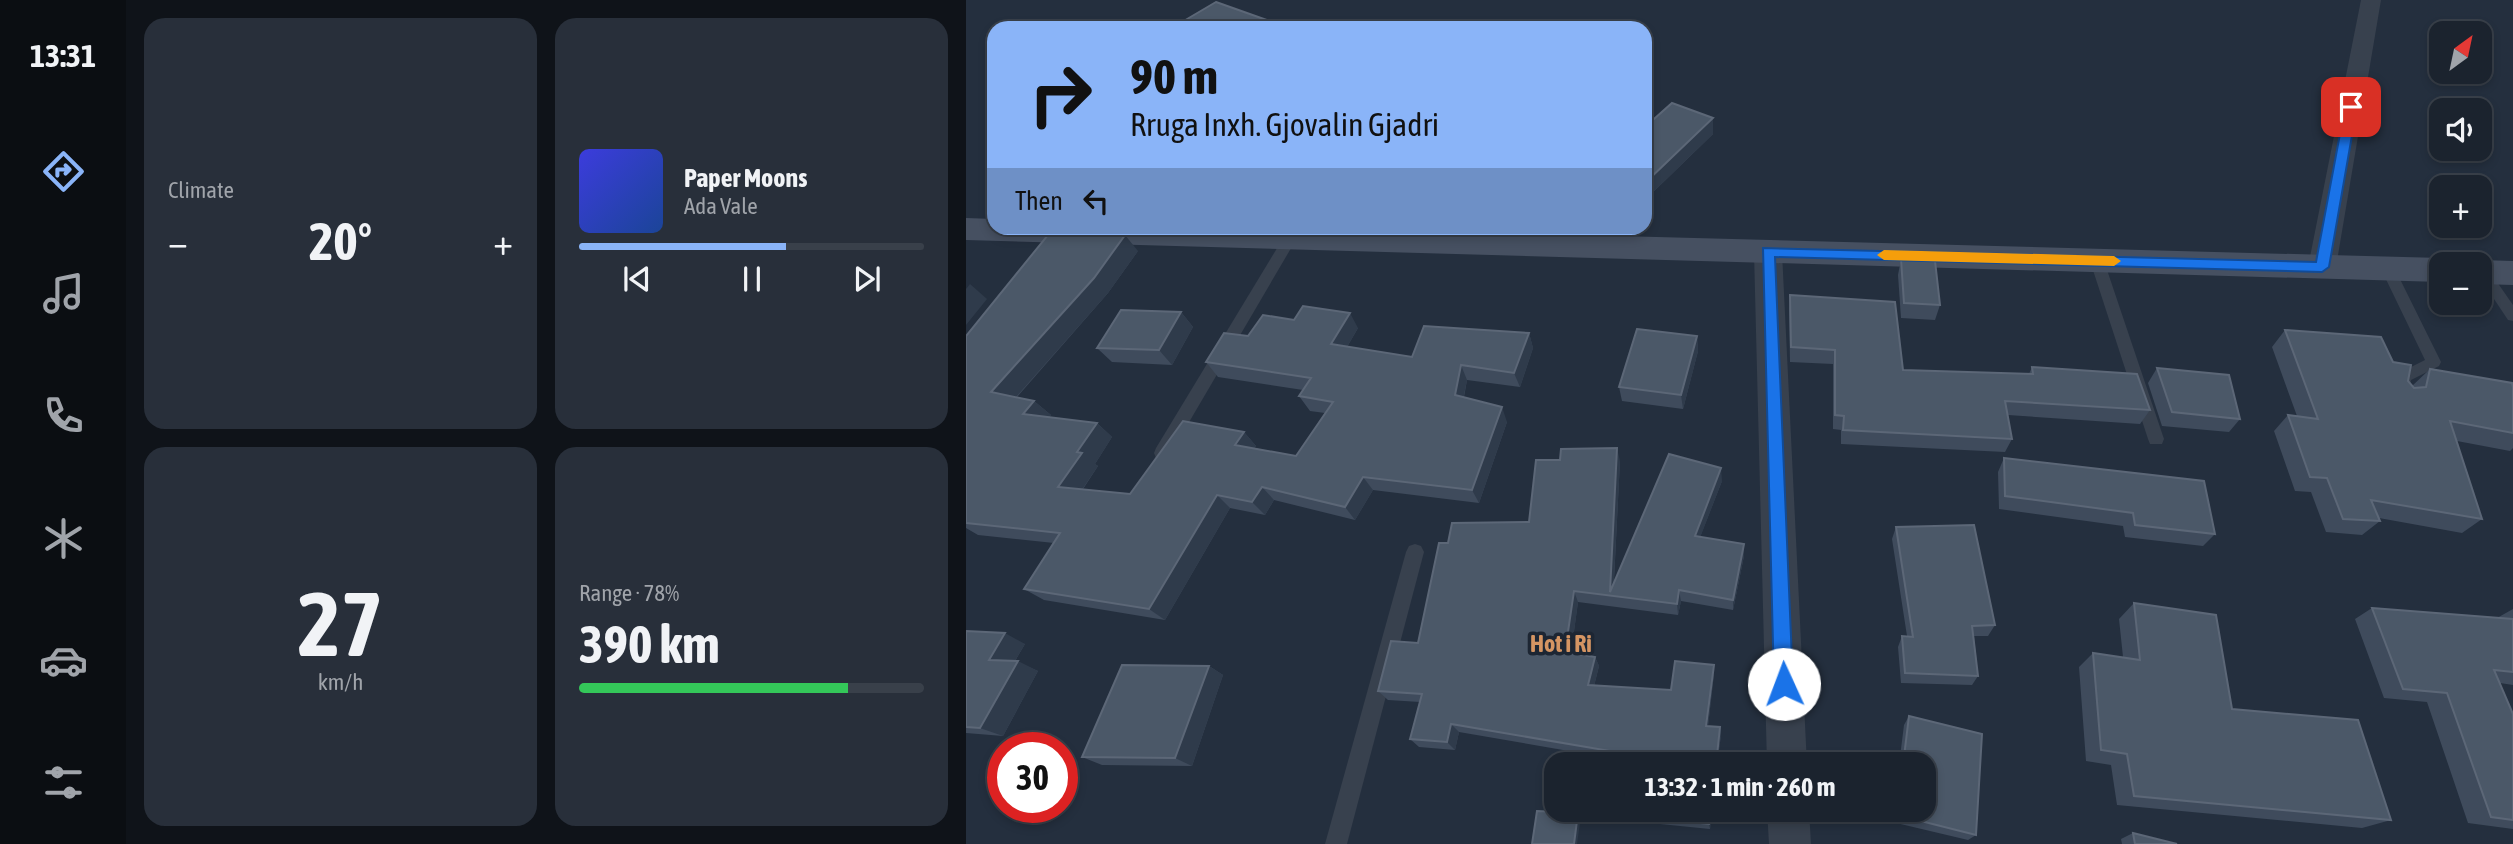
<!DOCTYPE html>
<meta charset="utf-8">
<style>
body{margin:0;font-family:"Asap Condensed",sans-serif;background:#282f3a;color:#f1f3f6;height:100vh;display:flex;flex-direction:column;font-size:26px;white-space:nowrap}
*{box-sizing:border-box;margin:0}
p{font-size:23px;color:#a0a4aa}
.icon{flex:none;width:38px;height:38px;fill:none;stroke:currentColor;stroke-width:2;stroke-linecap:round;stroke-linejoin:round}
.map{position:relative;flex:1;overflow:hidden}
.sheet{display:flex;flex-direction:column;gap:18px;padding:18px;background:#0f1319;width:840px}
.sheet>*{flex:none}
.banner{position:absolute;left:21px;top:21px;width:665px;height:214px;border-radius:21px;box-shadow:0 4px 10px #0003,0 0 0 2px #39404a;background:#8ab4f8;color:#111;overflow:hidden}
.needle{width:46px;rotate:33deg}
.fabs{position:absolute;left:1463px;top:21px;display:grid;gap:14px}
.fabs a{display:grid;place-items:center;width:63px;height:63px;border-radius:14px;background:#1b232e;box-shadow:0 4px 10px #0003,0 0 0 2px #39404a;font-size:35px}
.speed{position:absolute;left:21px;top:732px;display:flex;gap:14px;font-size:35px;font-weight:700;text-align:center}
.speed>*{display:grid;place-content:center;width:91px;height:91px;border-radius:50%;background:#1b232e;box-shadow:0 4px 10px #0003,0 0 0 2px #39404a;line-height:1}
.speed .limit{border:10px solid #d22;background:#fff;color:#111}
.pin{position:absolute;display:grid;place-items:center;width:60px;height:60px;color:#fff;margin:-30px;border-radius:14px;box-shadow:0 4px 10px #0006}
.me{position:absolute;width:77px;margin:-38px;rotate:358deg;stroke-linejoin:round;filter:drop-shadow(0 0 5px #0008)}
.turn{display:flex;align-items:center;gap:24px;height:147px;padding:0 28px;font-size:32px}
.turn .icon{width:91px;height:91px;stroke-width:2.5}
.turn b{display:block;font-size:49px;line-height:60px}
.then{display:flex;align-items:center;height:66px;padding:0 28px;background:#0003;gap:14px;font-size:26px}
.big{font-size:52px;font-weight:700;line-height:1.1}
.sheet .widget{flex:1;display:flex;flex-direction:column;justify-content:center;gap:10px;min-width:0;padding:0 24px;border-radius:21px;background:#282f3a}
.sheet .dial{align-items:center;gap:0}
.dial b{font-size:91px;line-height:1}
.song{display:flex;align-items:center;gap:21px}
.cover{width:84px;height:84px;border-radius:10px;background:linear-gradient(135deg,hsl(240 70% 55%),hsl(220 70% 35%))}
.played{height:7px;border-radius:4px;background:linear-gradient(90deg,#8ab4f8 60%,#39404a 60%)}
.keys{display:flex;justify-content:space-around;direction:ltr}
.heat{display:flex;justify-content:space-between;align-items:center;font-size:38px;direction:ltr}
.charge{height:10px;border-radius:5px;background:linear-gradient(90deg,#34c759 78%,#39404a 0)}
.sheet .tiles{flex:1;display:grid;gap:18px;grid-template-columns:repeat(2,1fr)}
.trip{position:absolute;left:578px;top:752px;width:392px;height:70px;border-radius:21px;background:#1b232e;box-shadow:0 4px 10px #0003,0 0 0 2px #39404a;font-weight:700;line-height:70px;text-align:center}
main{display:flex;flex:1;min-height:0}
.tabs{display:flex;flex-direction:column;width:126px;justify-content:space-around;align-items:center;background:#0b0e12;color:#a0a4aa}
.tabs .icon{width:49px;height:49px}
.tabs .on{color:#8ab4f8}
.tabs b{font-size:32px;color:#f1f3f6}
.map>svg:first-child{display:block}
</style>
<main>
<nav class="tabs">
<b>13:31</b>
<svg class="icon on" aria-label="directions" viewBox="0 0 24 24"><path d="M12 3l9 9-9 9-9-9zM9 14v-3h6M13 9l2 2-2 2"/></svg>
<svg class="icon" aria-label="music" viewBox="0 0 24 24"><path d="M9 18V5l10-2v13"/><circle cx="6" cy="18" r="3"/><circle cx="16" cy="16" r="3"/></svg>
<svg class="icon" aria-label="phone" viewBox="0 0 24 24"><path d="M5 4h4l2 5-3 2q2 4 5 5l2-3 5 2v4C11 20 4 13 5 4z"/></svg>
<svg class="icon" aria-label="climate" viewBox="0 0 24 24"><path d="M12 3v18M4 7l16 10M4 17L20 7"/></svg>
<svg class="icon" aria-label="car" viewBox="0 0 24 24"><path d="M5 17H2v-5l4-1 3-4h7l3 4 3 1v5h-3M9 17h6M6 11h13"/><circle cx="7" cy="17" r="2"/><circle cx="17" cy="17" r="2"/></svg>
<svg class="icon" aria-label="filters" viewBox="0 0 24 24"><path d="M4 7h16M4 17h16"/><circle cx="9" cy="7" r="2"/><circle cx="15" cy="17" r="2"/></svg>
</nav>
<section class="sheet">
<div class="tiles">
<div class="widget"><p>Climate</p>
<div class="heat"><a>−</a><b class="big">20°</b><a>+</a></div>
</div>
<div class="widget">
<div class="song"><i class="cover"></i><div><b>Paper Moons</b><p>Ada Vale</p></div></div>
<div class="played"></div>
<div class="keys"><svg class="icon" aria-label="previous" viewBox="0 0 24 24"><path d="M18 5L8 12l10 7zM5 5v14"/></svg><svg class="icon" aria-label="pause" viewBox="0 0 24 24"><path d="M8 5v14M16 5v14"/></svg><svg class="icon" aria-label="next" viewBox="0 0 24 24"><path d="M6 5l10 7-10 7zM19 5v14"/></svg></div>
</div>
<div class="widget dial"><b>27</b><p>km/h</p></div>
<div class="widget"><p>Range · 78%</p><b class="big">390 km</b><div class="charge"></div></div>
</div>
</section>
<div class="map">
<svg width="1547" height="844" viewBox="0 0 1547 844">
<rect width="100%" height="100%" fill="#242f3e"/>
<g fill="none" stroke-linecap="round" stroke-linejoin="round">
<g fill="#38414e" fill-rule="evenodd">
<path d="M324 233 331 238 202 458 196 460 190 458 188 453 190 448 319 235Z"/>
<path d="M1131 256 1138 261 1198 439 1196 444H1184L1182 439 1124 261Z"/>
<path d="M1422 264 1429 269 1475 362 1473 366 1445 380 1442 395H1432L1429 391 1433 373 1459 360 1415 269Z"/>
<path d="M1517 267 1522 269 1547 305V321L1542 320 1514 278V268Z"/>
<path d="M449 544 455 546 458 552 381 844H359L440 552 443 546Z"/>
</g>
<g fill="#38414e" fill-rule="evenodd">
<path d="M1395 0H1415L1370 267 1366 274 1356 277 1346 274 1342 267Z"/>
<path d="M802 242 812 245 816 252 841 765H801L788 252 792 245Z"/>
<path d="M801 810H843L845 844H803Z"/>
</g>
<g fill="#465061" fill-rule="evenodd">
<path d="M0 218 28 219V228H354L1475 258 1488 264H1475V282L0 240Z"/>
<path d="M1514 260 1547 261V285L1514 284V264H1502Z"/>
</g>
</g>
<g fill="#3f4b5c">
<path d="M679 127 747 134 682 197 679 196Z"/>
<path d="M172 251 142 293 51 397 68 401 85 415 83 417 131 423 146 437 129 464 132 466 117 489 164 494 278 432 290 446 288 448 330 456 359 413 344 411 333 396 337 390 252 377 240 362 282 336 392 328 381 347 446 357 563 333 567 348 554 387 501 380 498 397 541 422 513 503 407 490 389 520 308 500 299 515 264 508 199 620 78 600 58 589 88 543 12 535 0 528V336Z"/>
<path d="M935 259 974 305 969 320 935 318 932 275Z"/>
<path d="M824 295 937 370 1063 374 1066 367 1184 410 1174 424 1042 415 1046 439 1039 452 875 444V430L867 429V364L824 362 823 310Z"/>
<path d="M215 312 227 327 206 365 146 362 131 348Z"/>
<path d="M1319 330 1427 362 1446 386 1464 369 1546 383 1547 382V448L1544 451 1491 441 1516 519 1496 533 1413 518 1414 521 1396 535 1360 532 1345 492 1329 491 1308 431 1322 415 1331 416 1306 347Z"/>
<path d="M731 336 732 351 717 409 656 401 653 387Z"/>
<path d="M1191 368 1274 419 1263 432 1196 426 1182 383Z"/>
<path d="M1038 458 1249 534 1237 546 1159 537 1157 526 1033 509 1032 472Z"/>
<path d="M654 461 648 581 756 481 734 537 778 544V556L767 610 715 601 712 615 612 602 605 653 629 657 633 666 628 686 705 690 748 665V674L742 726 754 727 755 735 751 765H648L649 759 493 732 489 750 453 747 444 739 454 702 422 700 412 691 452 643 482 543 563 522Z"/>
<path d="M930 527 1029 625 1022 636H1008L1012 676 1006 685 935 683 932 647 936 636H941L926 539Z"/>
<path d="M1168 603 1266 709 1425 820 1396 828 1151 805 1145 765 1120 761 1113 667 1127 653 1157 657 1153 619Z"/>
<path d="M1406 608 1531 618 1547 609V685L1534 683 1547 714V829L1502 823 1461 702 1418 698 1389 619Z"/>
<path d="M0 631 59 644 49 661 72 671 37 736 0 733Z"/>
<path d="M243 666 257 675 226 766 136 765 116 757Z"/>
<path d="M943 716 1010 835 1002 840 926 822 928 810H957V765H933L938 725Z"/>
<path d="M746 810 744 829 644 819 640 813Z"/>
<path d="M1167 833 1211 844H1156L1155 839Z"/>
</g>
<g fill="#2f3b4b">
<path d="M747 118V134L682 197 680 182Z"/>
<path d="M159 235 172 251 142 293 42 406 25 392Z"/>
<path d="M4 284 21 299 0 325V289Z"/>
<path d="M215 312 227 327 206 365 193 350Z"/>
<path d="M384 313 392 328 374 359 365 344Z"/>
<path d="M563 333 567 348 554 387 548 373Z"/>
<path d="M731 336 732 351 717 409 715 395Z"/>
<path d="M495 365 501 380 495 409 489 395Z"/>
<path d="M68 401 85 415 74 428 57 414Z"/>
<path d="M536 407 541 422 513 503 506 490Z"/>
<path d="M131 423 146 437 129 464 132 466 109 500 92 487 111 452Z"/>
<path d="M278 432 290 446 282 459 269 445Z"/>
<path d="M651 448 654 461 647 596 644 592Z"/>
<path d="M755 468 756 481 730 548 729 536Z"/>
<path d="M397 477 407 490 389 520 379 507Z"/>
<path d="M296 487 308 500 299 515 286 502Z"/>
<path d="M251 495 264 508 199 620 183 609Z"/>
<path d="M778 544V556L767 610V600Z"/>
<path d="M713 590 715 601 712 615 711 604Z"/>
<path d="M608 591 612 602 604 661 599 652Z"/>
<path d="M39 633 59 644 44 669 23 660Z"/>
<path d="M629 657 633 666 626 694 622 685Z"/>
<path d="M52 661 72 671 37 736 14 728Z"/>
<path d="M748 665V674L741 734 740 726Z"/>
<path d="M243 666 257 675 226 766 209 758Z"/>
<path d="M485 724 493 732 489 750 481 742Z"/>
<path d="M754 727 755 735 751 765H750Z"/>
<path d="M745 810H746L744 829 743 824Z"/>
<path d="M612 813 615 816 611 844H608Z"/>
</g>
<g fill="#4b5868" stroke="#5c6777" stroke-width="2">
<path d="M250 2 315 25 310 28H206Z"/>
<path d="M706 103 747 118 680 182 679 181V127Z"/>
<path d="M86 230 159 235 128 278 25 392 68 401 57 414 131 423 111 452 116 453 92 487 164 494 217 421 278 432 269 445 330 456 367 402 333 396 345 378 240 362 258 333 282 336 297 315 328 320 337 306 384 313 365 344 446 357 458 326 563 333 548 373 495 365 489 395 536 407 506 490 397 477 379 507 296 487 286 502 251 495 183 609 58 589 94 533 0 523V336Z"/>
<path d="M935 259 969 261 974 305 938 303Z"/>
<path d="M824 295 929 302 937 370 1067 374 1066 367 1171 374 1184 410 1039 401 1046 439 877 430 878 416 869 415V350L825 347Z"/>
<path d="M155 310 215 312 193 350 131 348Z"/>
<path d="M671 329 731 336 715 395 653 387Z"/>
<path d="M1319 330 1415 337 1427 362 1445 365 1442 381 1448 388 1460 387 1464 369 1546 383 1547 387V433L1484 421 1516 519 1405 500 1414 521 1377 519 1361 478 1344 477 1322 415 1352 419Z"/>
<path d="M1191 368 1263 375 1274 419 1206 412Z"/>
<path d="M651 448 644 592 703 454 755 468 729 536 778 544 767 600 713 590 711 604 608 591 599 652 629 657 622 685 705 690 709 661 748 665 740 726 754 727 750 765H648L650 752 485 724 481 742 444 739 456 694 412 691 425 641 452 643 473 543H482L486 523 563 522 570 460H594L595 449Z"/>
<path d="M1038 458 1238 481 1249 534 1169 525 1167 513 1039 496Z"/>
<path d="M1008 525 1029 625 1006 626 1012 676 939 673 936 636 947 637 930 527Z"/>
<path d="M1168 603 1250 615 1266 709 1392 720 1425 820 1168 796 1161 754 1135 750 1127 653 1174 660Z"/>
<path d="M1406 608 1547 619V672L1528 670 1547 714V820L1525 817 1481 693 1437 689Z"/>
<path d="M0 631 39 633 23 660 52 661 14 728 0 727Z"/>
<path d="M156 665 243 666 209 758 116 757Z"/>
<path d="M943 716 1016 734 1010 835 931 815 932 810H957V765H937Z"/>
<path d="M640 810H745L743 824 640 813Z"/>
<path d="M571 811 612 813 608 844H566Z"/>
<path d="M1167 833 1211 844H1169Z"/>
</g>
<path fill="#1a73e8" stroke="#114b97" stroke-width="2" d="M1385 103 1391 107 1363 267 1356 272 809 257 827 684 824 691 818 693 811 691 808 684 797 248 1350 262 1379 107Z"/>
<path fill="#f59e0b" d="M918 250 1148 256 1155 261 1148 266 918 260 911 255Z"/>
<g text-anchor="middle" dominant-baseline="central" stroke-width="7" stroke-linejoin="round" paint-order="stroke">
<g font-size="24" font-weight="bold" fill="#d59563" stroke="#1d2633">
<text x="595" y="643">Hot i Ri</text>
</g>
</g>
</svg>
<div class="fabs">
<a><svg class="needle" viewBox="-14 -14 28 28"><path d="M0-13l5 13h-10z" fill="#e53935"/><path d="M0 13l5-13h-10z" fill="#a0a4aa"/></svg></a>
<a><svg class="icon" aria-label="sound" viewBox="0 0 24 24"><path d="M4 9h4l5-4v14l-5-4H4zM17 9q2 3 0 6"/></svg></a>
<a>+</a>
<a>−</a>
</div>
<div class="speed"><div class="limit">30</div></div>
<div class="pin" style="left:1385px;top:107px;background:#d93025"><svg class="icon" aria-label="arrive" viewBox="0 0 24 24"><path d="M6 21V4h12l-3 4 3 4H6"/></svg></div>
<svg class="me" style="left:818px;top:684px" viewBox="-20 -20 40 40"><circle r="19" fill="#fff"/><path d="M0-13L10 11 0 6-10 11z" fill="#1a73e8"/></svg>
<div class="trip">13:32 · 1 min · 260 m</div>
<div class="banner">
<div class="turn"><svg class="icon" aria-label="right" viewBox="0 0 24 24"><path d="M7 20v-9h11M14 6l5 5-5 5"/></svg><div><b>90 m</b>Rruga Inxh. Gjovalin Gjadri</div></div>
<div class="then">Then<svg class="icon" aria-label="left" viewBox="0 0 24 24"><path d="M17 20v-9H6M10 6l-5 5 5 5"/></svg></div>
</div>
</div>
</main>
